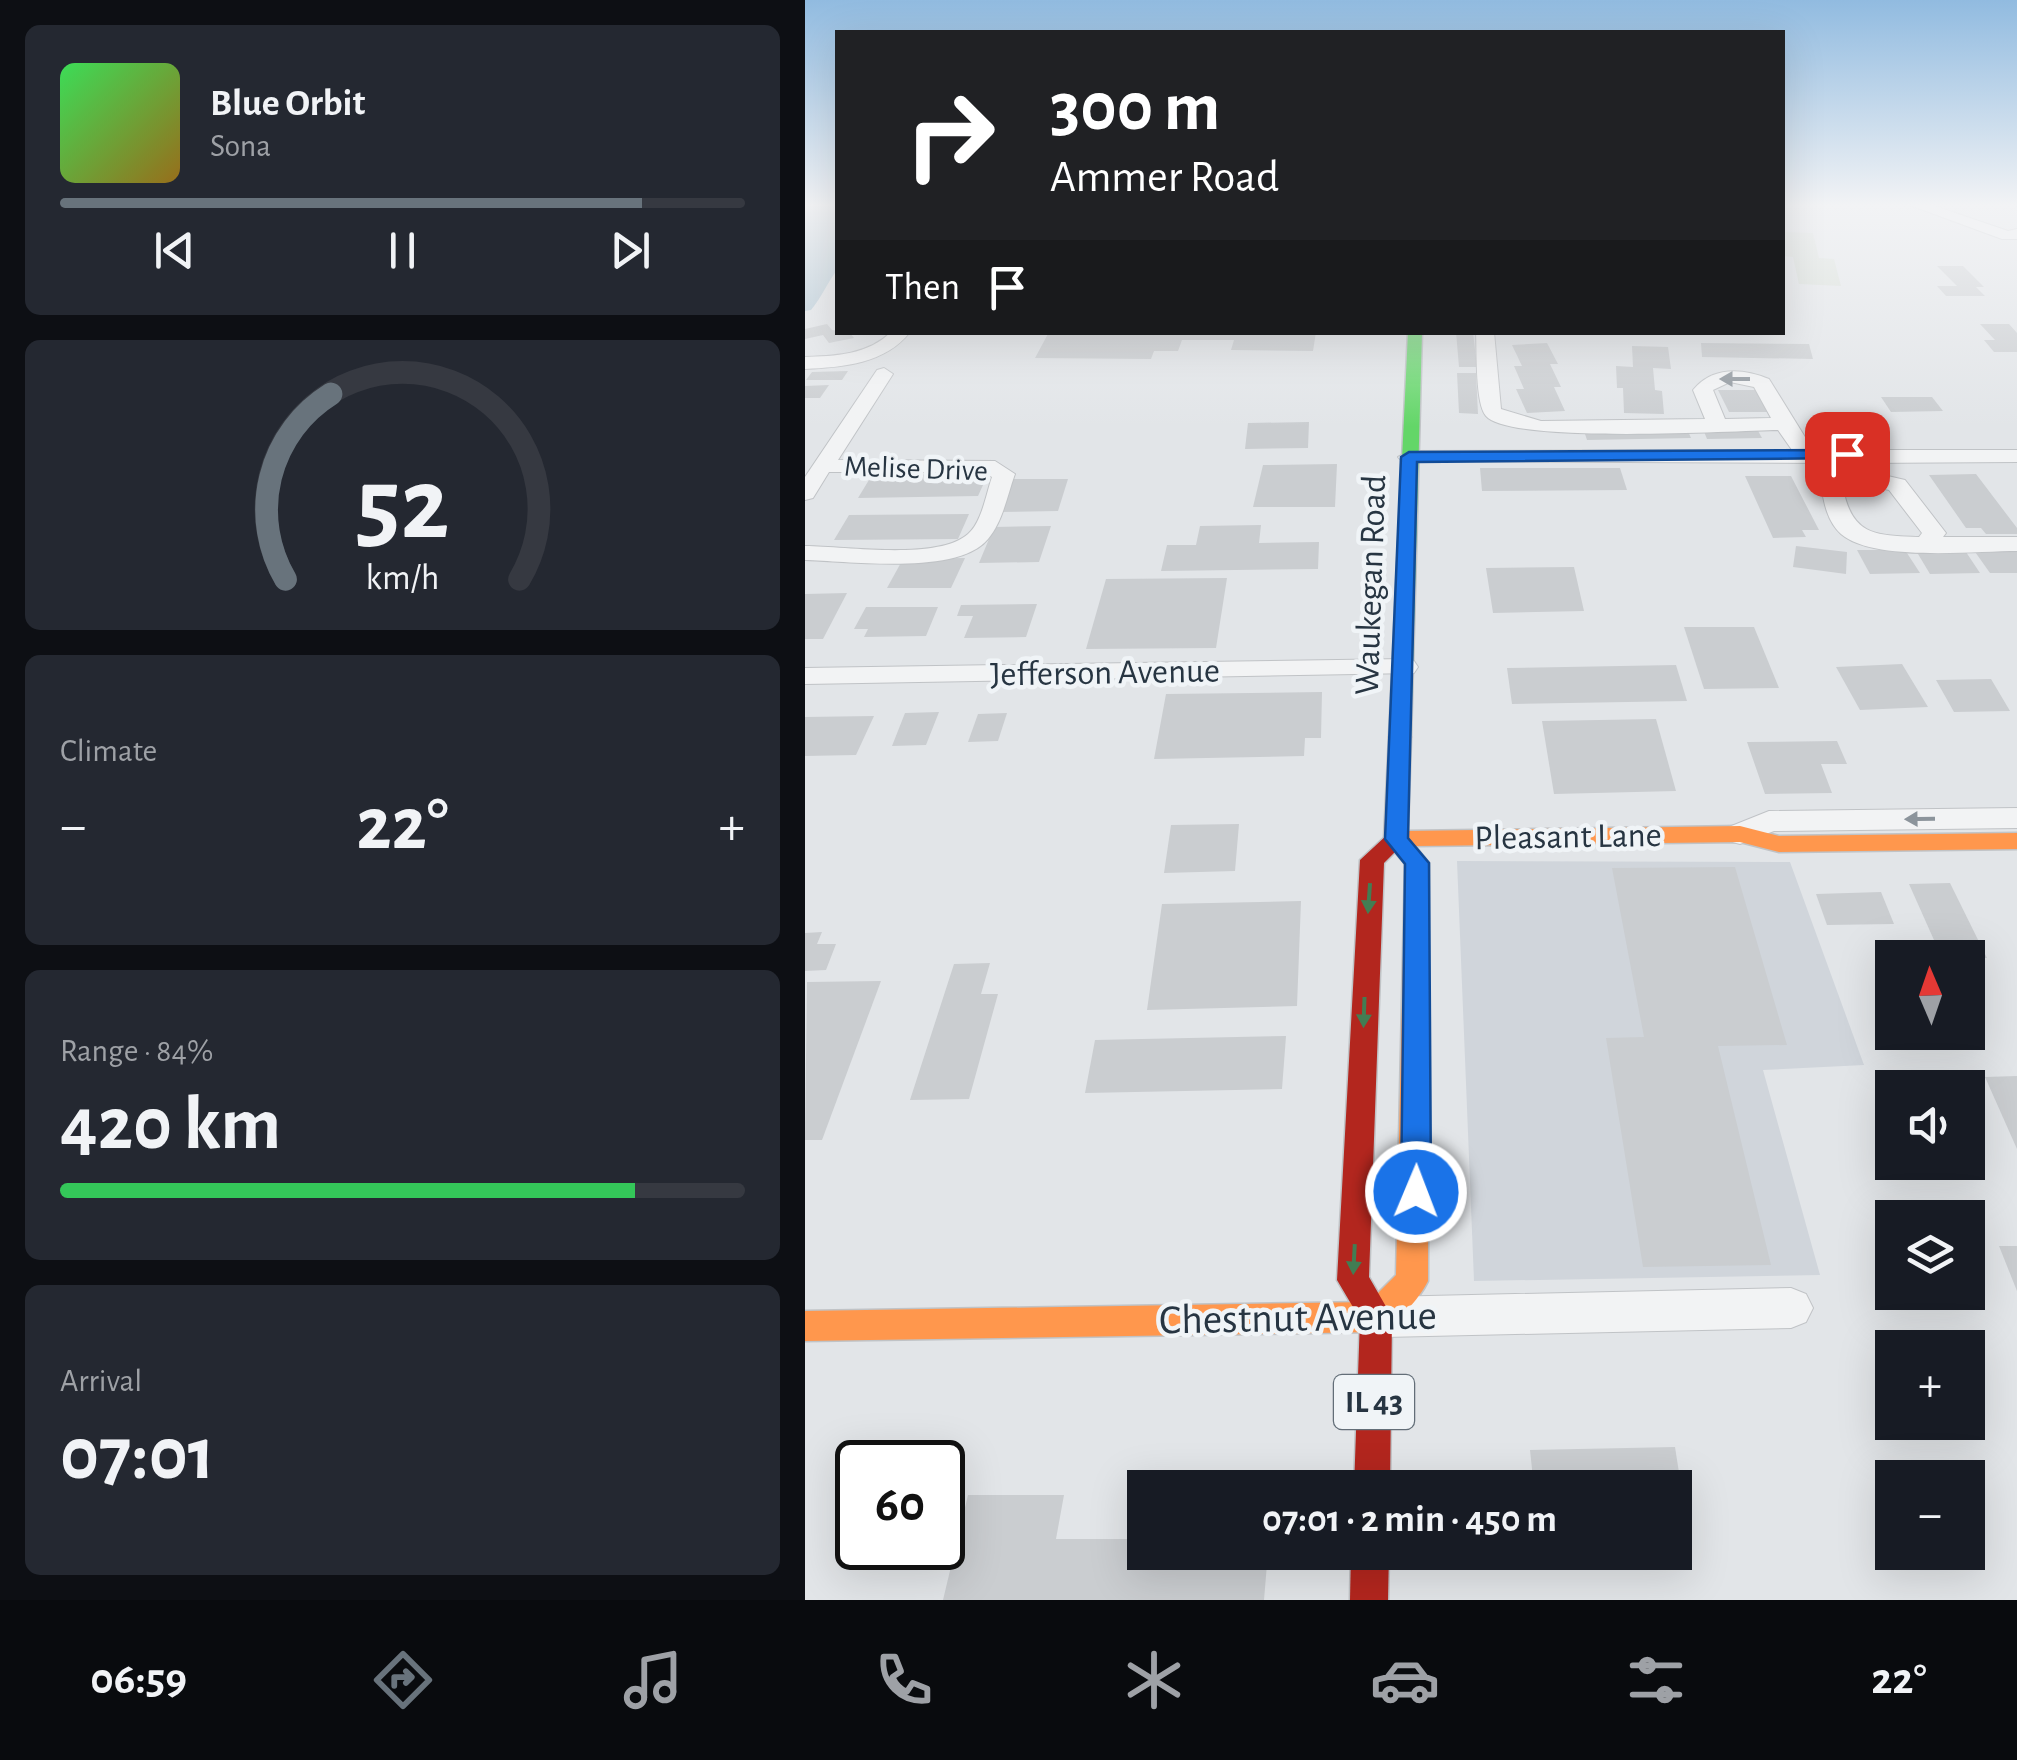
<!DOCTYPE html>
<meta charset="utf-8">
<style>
body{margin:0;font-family:"Alegreya Sans",sans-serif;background:#242831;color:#f1f3f6;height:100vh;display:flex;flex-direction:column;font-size:38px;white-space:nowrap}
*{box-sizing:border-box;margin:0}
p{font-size:32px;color:#9ea1a6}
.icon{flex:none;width:55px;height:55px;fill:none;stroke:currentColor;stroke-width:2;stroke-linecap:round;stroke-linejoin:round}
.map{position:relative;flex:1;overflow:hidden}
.sheet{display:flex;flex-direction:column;gap:25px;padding:25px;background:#0d0f14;width:805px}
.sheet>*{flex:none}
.banner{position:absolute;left:30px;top:30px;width:950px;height:305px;border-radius:0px;box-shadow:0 10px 40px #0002;background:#202124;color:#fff;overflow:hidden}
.needle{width:65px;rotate:358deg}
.controls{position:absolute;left:1070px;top:940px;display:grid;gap:20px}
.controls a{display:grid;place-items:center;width:110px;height:110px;border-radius:0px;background:#171b24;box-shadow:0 10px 40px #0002;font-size:50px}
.speed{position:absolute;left:30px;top:1440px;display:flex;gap:20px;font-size:50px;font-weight:700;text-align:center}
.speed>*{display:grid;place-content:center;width:130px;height:130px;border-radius:50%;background:#171b24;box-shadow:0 10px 40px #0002;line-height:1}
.speed .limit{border:5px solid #111;border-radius:15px;background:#fff;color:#111}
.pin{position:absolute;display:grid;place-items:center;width:85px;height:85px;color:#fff;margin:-42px;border-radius:20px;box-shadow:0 5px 15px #0006}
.me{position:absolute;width:110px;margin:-55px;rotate:1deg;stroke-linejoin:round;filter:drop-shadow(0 0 8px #0008)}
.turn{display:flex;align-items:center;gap:35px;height:210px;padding:0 50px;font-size:45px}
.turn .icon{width:130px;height:130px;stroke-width:2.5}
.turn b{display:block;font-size:70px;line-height:85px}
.then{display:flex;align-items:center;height:95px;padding:0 50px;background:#0003;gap:20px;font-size:38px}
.big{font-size:75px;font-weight:700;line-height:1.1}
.sheet .card{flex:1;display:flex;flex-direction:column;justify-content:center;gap:15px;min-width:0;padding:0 35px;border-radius:15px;background:#242831}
.sheet .dial{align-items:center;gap:0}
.dial svg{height:260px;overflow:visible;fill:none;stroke:#363941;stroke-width:7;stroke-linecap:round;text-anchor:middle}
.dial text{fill:#f1f3f6;stroke:none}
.song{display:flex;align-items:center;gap:30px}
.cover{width:120px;height:120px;border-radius:15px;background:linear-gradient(135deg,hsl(130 70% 55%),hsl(40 70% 35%))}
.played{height:10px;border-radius:5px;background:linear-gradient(90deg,#68737c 85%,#363941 85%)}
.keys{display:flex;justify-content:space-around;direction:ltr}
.heat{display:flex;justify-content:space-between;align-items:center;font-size:55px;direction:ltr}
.charge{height:15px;border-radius:8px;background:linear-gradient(90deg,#34c759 84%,#363941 0)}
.trip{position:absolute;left:322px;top:1470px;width:565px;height:100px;border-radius:0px;background:#171b24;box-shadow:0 10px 40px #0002;font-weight:700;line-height:100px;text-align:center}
.tab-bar{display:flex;height:160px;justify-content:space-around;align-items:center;background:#090b0e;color:#9ea1a6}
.tab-bar .icon{width:70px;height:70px}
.tab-bar .active{color:#68737c}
.tab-bar b{font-size:45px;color:#f1f3f6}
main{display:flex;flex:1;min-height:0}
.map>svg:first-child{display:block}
</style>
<main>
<section class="sheet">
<div class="card">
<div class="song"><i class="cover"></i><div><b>Blue Orbit</b><p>Sona</p></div></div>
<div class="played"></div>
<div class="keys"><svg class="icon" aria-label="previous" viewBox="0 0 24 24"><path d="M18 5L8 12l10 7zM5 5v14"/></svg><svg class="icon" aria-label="pause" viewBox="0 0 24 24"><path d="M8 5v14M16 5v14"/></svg><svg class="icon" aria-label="next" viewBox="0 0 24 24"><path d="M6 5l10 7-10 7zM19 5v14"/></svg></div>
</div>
<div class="card dial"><svg viewBox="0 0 100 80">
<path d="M14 69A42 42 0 1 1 86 69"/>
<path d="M14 69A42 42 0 0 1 28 12" stroke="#68737c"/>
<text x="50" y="56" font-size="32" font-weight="700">52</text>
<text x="50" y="72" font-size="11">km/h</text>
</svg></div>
<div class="card"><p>Climate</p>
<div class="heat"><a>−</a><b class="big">22°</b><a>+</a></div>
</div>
<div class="card"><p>Range · 84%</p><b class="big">420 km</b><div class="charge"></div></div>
<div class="card"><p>Arrival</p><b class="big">07:01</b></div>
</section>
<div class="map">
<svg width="1212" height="1600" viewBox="0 0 1212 1600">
<rect width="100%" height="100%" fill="#e2e5e8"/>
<path fill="#d0d5db" d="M652 861 985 862 1059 1065 958 1070 1015 1275 669 1281Z"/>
<path fill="#d4dcd2" d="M978 232 1008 233 1014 258 1029 259 1036 286 994 284 988 257 978 256Z"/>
<path fill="#aec6d4" d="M0 203H32V270C22 283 17 297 6 310L0 311Z"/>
<g fill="#cacdd0">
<path d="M1132 266H1158L1179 287H1171L1180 296H1141L1132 286H1152Z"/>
<path d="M22 324 27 330 44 332 49 338 24 343 18 335 0 339V329Z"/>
<path d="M1175 324H1204L1212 333V352H1189L1179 340H1190Z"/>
<path d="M244 332H511L508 351 426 350 429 340H377L373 351H349L346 359 230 358Z"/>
<path d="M651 332H668L672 367H654Z"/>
<path d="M742 343 753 364H745L756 387H749L760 411 722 413 711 389H719L709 366H717L707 345Z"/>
<path d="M896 343 1004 344 1008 359 897 357Z"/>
<path d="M827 346 863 347 866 369 848 368 850 390 857 391 859 414 819 413 818 388H812L811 366 828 367Z"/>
<path d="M43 371 37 380H1L7 372Z"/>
<path d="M652 373H671L673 414 654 413Z"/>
<path d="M24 385 15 398H0V386Z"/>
<path d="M913 390H951L963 412H924Z"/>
<path d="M1076 397H1127L1138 411 1086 412Z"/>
<path d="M504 422 503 448 440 449 443 423Z"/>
<path d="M882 429 886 438 782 440 779 431Z"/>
<path d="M898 429H952L957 438 902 439Z"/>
<path d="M532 464 530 507H448L458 465Z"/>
<path d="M675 468H815L822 490 677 491Z"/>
<path d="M183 474 173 496 53 498 67 475Z"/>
<path d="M1171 474 1212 528V534H1181L1176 528H1161L1124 475Z"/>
<path d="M940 476H986L1014 530H997L1001 537 968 538Z"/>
<path d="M207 479H263L253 511 194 512Z"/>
<path d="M164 514 153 539 29 540 44 515Z"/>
<path d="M456 525 454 543 514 542 513 569 356 571 362 545H391L395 526Z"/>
<path d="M246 526 234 562 174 563 189 527Z"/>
<path d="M991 546 1042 552 1041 574 988 567Z"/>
<path d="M1212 548V573H1185L1168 549Z"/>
<path d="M1110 549H1159L1175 573 1125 574Z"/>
<path d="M1052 550H1100L1115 573 1065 574Z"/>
<path d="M160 558 146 588H82L98 559Z"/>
<path d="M769 567 779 611 688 613 681 568Z"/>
<path d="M422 578 411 648 281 649 301 579Z"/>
<path d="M42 593 18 639H0V594Z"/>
<path d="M232 604 221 637 159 638 168 616H152L156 605Z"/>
<path d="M61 607H133L121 636 59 637 63 629H49Z"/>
<path d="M879 627H949L974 688 899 689Z"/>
<path d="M1097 664 1123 707 1055 710 1031 667Z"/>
<path d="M871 665 882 701 707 704 702 668Z"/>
<path d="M1186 679 1205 711 1149 712 1131 680Z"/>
<path d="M517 692 516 738H500L499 756 349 759 361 694Z"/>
<path d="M134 712 121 745 87 746 100 713Z"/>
<path d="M202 713 193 741 163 742 173 714Z"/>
<path d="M69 716 51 755 0 756V717Z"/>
<path d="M851 719 871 791 749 794 737 721Z"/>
<path d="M1032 741 1042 764H1016L1027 793 960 794 942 742Z"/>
<path d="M434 824 430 871 359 873 366 825Z"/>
<path d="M930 867 982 1045 913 1046 966 1265 838 1267 801 1038 839 1037 807 868Z"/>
<path d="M1145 883 1182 958H1137L1104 884Z"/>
<path d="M1076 892 1089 924 1022 925 1011 894Z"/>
<path d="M496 901 492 1006 342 1010 357 904Z"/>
<path d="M17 932 12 944H31L21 970 0 971V933Z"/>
<path d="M185 963 176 994H193L164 1099 105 1100 149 964Z"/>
<path d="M76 981 17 1140H0L2 982Z"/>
<path d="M481 1036 477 1089 280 1093 290 1040Z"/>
<path d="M1212 1076V1149L1180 1077Z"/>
<path d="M1194 1246H1212V1291Z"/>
<path d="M870 1447 885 1543H870V1488H729L725 1450Z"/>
<path d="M163 1495H259L251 1539H340V1552H463L459 1600H138Z"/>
</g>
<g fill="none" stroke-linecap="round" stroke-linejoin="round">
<g stroke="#c0c3c6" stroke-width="2">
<g id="street">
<path d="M1099 203H1121L1203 231 1212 229V239H1197Z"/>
<path d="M86 332H105C80 364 38 367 0 369V357C30 356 63 355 86 332Z"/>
<path d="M671 332H689L696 409 736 421 900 419 888 390C907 366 938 368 964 379L1008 450H1212V462L1057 463 1061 471 1100 480 1141 533 1138 537H1212V551C1170 551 1068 562 1036 534 1022 521 1019 503 1016 485L1040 473 1035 463 597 461 593 457 604 451 987 450 973 430C926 431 705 444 681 416 670 404 672 351 671 332ZM925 382 949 387 966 418 920 419 908 390ZM1053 483 1084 490 1117 533 1114 537C1072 535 1047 537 1038 488Z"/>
<path d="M79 368 88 374 33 460 190 461 210 474C202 496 198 521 183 539 153 576 44 561 0 560V546C39 546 133 561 163 534 177 522 181 494 187 477L178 472H24L8 498 0 500V477L72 370Z"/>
<path d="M600 659 609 661 613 667 609 673 0 684V668Z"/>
<path d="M1212 808V828L969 831 935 844 924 841 920 834 924 827 964 811Z"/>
<path d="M986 1288 1001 1294 1008 1308 1001 1322 986 1328 580 1337 565 1331 558 1317 565 1303 580 1297Z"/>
</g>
</g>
<g stroke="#c0c3c6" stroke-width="3">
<path id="fast" d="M603 332H617L606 737 595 743 584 737Z"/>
</g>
<g stroke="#c0c3c6" stroke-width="3">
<path id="slow" d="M595 731 606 737 603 831 935 826 974 836 1212 833V849L974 852 935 842 610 846 624 863 623 1281C614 1300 591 1324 571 1332L0 1341V1311L564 1302 591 1275 600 864 579 839 584 737Z"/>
</g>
<g stroke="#c0c3c6" stroke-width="3">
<g id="jam">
<path d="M591 831 603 839 579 863 564 1277 587 1317 585 1488H549L555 1319 532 1280 555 860 583 834Z"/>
<path d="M546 1552H584L583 1600H545Z"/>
</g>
</g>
<use href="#street" fill="#f2f3f4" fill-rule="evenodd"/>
<use href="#fast" fill="#63d668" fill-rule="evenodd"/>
<use href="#slow" fill="#ff974d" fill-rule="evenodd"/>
<use href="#jam" fill="#b3261e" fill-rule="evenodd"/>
</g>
<defs><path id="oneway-solid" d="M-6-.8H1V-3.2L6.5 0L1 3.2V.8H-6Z" transform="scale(2.5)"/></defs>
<g fill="#8c949b">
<use href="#oneway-solid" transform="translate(930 379) rotate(-180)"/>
<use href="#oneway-solid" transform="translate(1115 819) rotate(179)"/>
</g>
<g fill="#427d53">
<use href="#oneway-solid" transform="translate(564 898) rotate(94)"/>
<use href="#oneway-solid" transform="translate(559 1012) rotate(92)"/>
<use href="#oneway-solid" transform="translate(549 1259) rotate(93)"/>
</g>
<linearGradient id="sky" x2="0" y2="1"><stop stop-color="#91bbe0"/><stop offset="0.48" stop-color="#f2f3f5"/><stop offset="1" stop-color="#f2f3f5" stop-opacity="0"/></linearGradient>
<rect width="1212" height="427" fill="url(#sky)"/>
<path fill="#1a73e8" stroke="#114b97" stroke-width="2.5" d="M1042 450 1048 451V458L612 462 603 838 624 863 626 1192 622 1201 611 1205 600 1201 596 1192 600 864 580 839 596 457 604 452Z"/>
<g text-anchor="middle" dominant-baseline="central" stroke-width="9" stroke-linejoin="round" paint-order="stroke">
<g font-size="30" fill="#273542" stroke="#f0f4f7">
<text transform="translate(111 469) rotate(2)">Melise Drive</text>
</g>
<rect fill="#f0f4f7" stroke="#636e78" stroke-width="2.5" x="529" y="1375" width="80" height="54" rx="8"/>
<g font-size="32" font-weight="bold" fill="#273542">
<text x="569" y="1402">IL 43</text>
</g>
<g font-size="35" fill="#273542" stroke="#f0f4f7">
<text transform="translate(566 585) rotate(-88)">Waukegan Road</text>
<text transform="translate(300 673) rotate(-1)">Jefferson Avenue</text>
<text transform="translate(763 837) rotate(-1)">Pleasant Lane</text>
</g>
<g font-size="42" fill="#273542" stroke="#f0f4f7">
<text transform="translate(493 1318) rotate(-1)">Chestnut Avenue</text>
</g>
</g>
</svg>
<div class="controls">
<a><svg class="needle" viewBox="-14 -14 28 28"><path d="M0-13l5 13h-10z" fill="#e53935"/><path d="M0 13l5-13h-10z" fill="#9ea1a6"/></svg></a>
<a><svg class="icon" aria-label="sound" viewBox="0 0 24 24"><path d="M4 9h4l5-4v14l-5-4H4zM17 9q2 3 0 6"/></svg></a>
<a><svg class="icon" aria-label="layers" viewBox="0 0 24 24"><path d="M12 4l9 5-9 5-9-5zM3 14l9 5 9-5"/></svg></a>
<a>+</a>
<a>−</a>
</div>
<div class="speed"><div class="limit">60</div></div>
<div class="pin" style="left:1042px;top:454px;background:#d93025"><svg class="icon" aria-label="arrive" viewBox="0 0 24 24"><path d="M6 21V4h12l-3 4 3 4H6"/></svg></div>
<svg class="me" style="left:611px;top:1192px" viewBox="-20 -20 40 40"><circle r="17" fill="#1a73e8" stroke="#fff" stroke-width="3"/><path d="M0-11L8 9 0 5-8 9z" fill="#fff"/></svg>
<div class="trip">07:01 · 2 min · 450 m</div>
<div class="banner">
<div class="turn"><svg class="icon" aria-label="right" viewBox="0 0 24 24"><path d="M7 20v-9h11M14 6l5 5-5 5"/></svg><div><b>300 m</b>Ammer Road</div></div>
<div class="then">Then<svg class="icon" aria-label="arrive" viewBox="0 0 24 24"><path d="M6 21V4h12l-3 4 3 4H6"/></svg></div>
</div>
</div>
</main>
<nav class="tab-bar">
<b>06:59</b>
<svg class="icon active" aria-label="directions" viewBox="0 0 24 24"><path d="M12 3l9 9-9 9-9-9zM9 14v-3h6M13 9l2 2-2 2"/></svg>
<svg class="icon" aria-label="music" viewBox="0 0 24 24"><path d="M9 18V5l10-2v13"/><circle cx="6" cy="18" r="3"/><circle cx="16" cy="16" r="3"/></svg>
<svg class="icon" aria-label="phone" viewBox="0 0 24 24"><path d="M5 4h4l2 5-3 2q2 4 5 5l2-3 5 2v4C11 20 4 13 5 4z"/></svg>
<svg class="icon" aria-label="climate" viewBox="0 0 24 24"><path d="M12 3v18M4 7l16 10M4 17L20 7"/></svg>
<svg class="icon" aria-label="car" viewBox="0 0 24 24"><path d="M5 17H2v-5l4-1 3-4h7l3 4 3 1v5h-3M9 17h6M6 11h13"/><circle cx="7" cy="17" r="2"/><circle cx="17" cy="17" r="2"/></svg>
<svg class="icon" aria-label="filters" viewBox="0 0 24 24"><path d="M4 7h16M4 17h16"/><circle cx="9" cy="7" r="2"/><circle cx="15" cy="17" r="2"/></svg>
<b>22°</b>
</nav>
